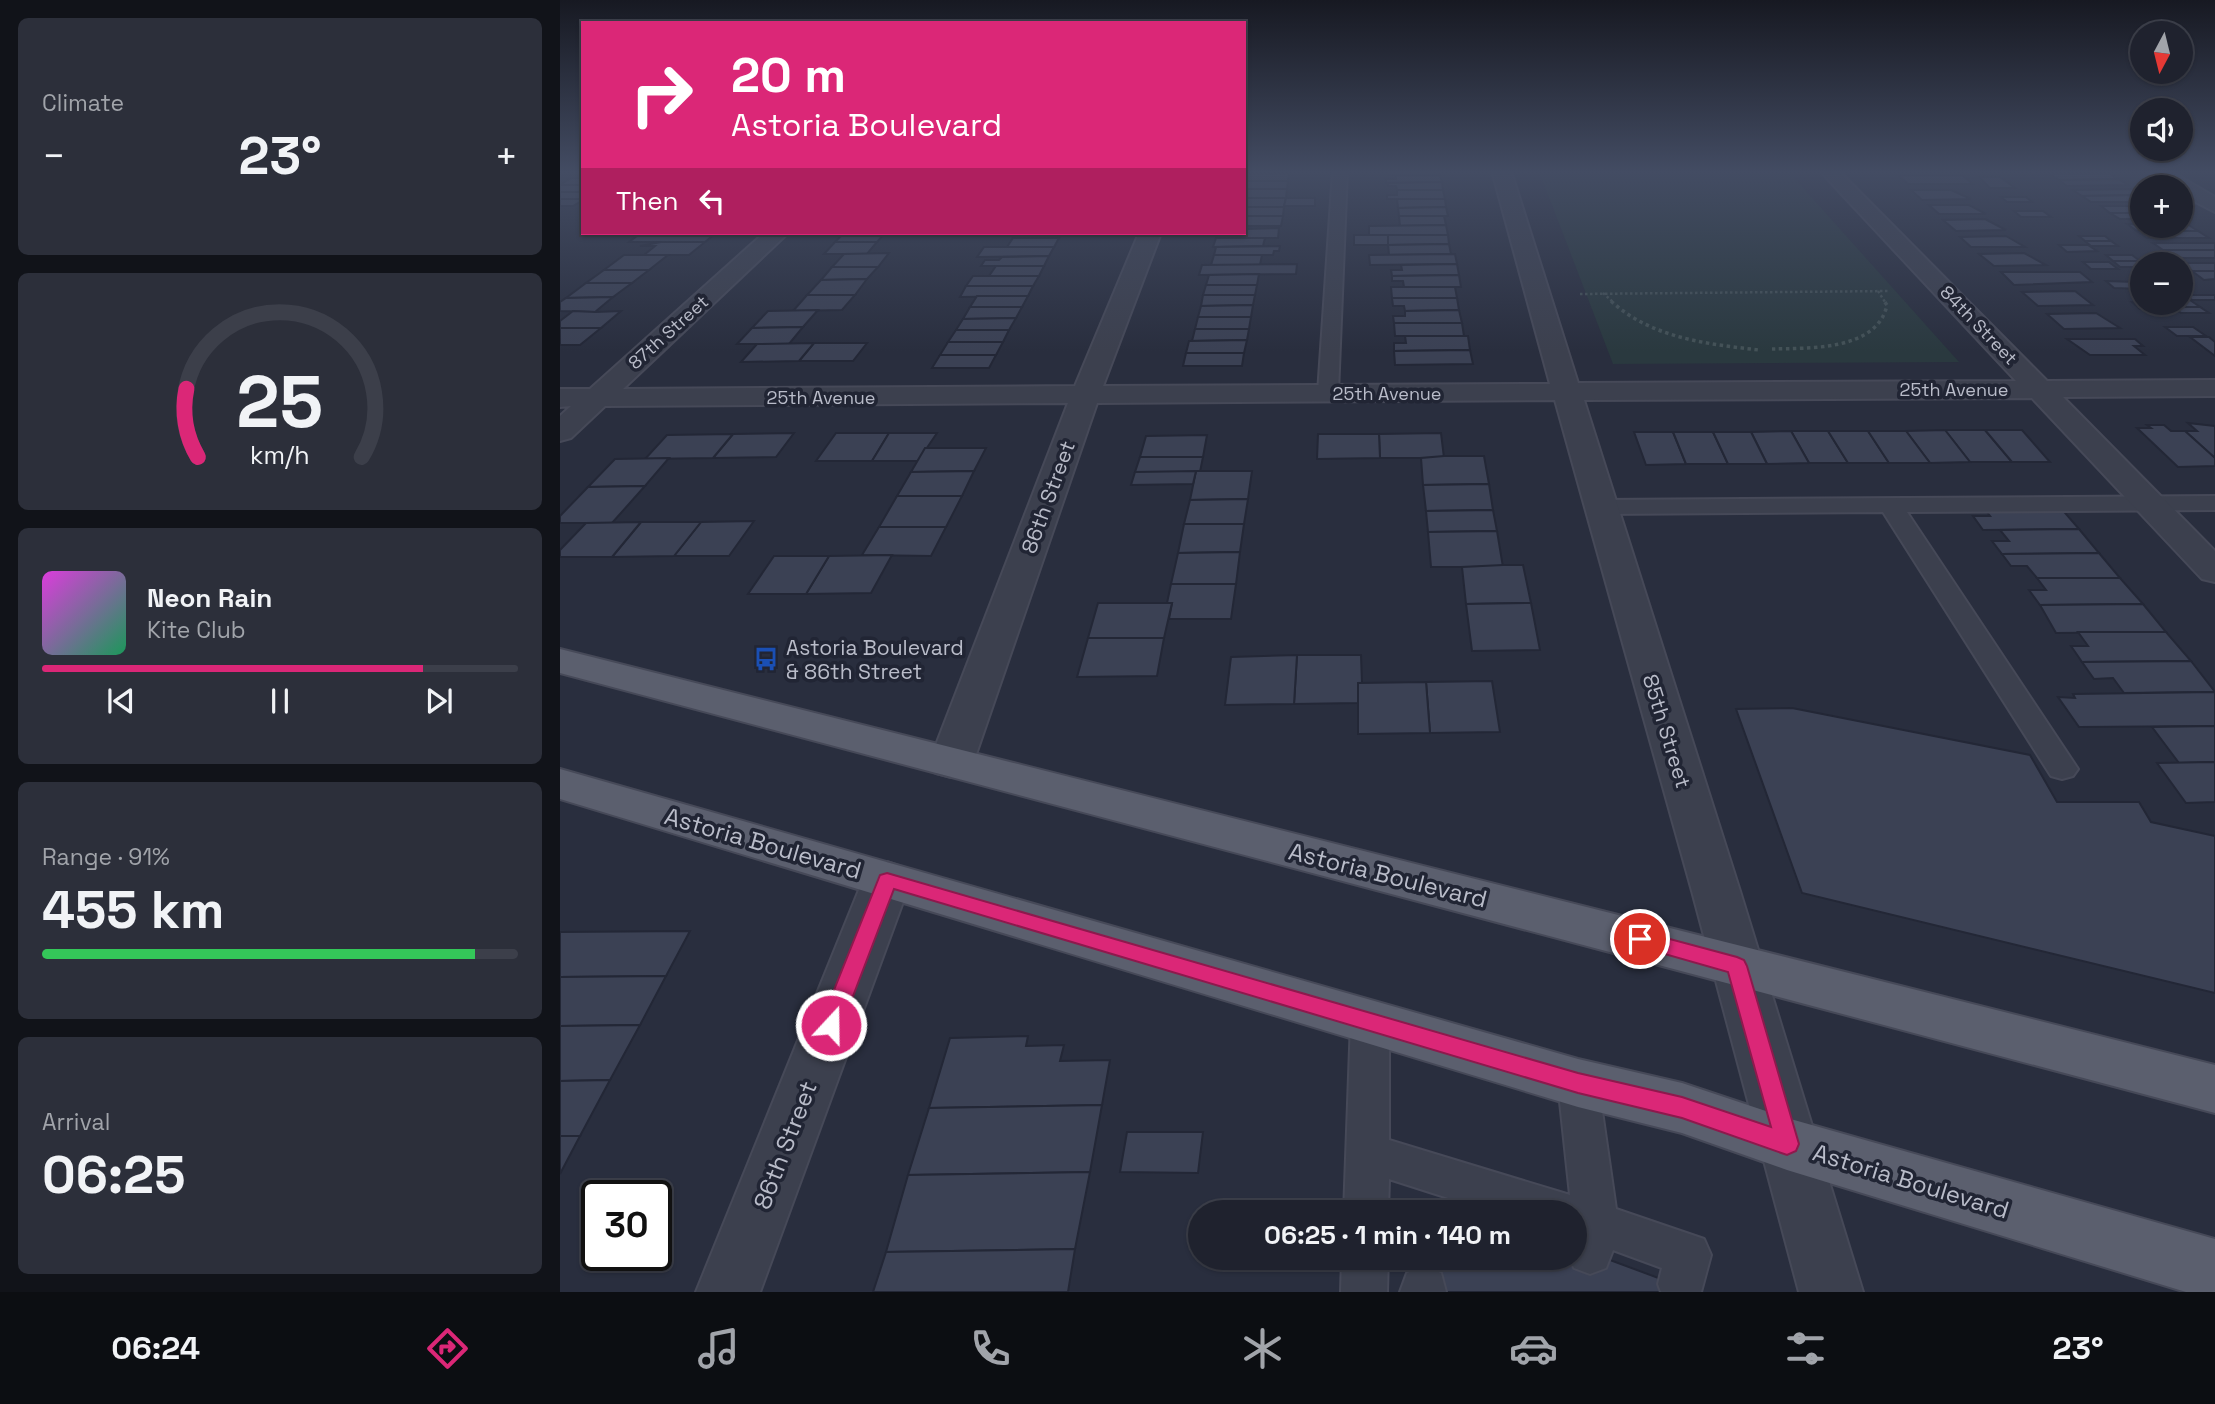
<!DOCTYPE html>
<meta charset="utf-8">
<style>
body{margin:0;font-family:"Space Grotesk",sans-serif;background:#2c2f3a;color:#f1f3f6;height:100vh;display:flex;flex-direction:column;font-size:26px;white-space:nowrap}
*{box-sizing:border-box;margin:0}
p{font-size:23px;color:#a1a4aa}
.icon{flex:none;width:38px;height:38px;fill:none;stroke:currentColor;stroke-width:2;stroke-linecap:round;stroke-linejoin:round}
.map{position:relative;flex:1;overflow:hidden}
.side{display:flex;flex-direction:column;gap:18px;padding:18px;background:#111319;width:560px}
.side>*{flex:none}
.top-card{position:absolute;left:21px;top:21px;width:665px;height:214px;border-radius:0px;box-shadow:0 2px 5px #0004,0 0 0 2px #3c3f4a;background:#db2777;color:#fff;overflow:hidden}
.needle{width:46px;rotate:187deg}
.controls{position:absolute;left:1570px;top:21px;display:grid;gap:14px}
.controls a{display:grid;place-items:center;width:63px;height:63px;border-radius:50%;background:#1f222e;box-shadow:0 2px 5px #0004,0 0 0 2px #3c3f4a;font-size:35px}
.speed{position:absolute;left:21px;top:1180px;display:flex;gap:14px;font-size:35px;font-weight:700;text-align:center}
.speed>*{display:grid;place-content:center;width:91px;height:91px;border-radius:50%;background:#1f222e;box-shadow:0 2px 5px #0004,0 0 0 2px #3c3f4a;line-height:1}
.speed .limit{border:4px solid #111;border-radius:10px;background:#fff;color:#111}
.pin{position:absolute;display:grid;place-items:center;width:60px;height:60px;color:#fff;margin:-30px;border:4px solid #fff;border-radius:50%;box-shadow:0 2px 7px #0007}
.me{position:absolute;width:77px;margin:-38px;rotate:21deg;stroke-linejoin:round;filter:drop-shadow(0 0 5px #0008)}
.turn{display:flex;align-items:center;gap:24px;height:147px;padding:0 35px;font-size:32px}
.turn .icon{width:91px;height:91px;stroke-width:2.5}
.turn b{display:block;font-size:49px;line-height:60px}
.then{display:flex;align-items:center;height:66px;padding:0 35px;background:#0003;gap:14px;font-size:26px}
.big{font-size:52px;font-weight:700;line-height:1.1}
.side .tile{flex:1;display:flex;flex-direction:column;justify-content:center;gap:10px;min-width:0;padding:0 24px;border-radius:10px;background:#2c2f3a}
.side .dial{align-items:center;gap:0}
.dial svg{height:182px;overflow:visible;fill:none;stroke:#3c3f4a;stroke-width:7;stroke-linecap:round;text-anchor:middle}
.dial text{fill:#f1f3f6;stroke:none}
.song{display:flex;align-items:center;gap:21px}
.cover{width:84px;height:84px;border-radius:10px;background:linear-gradient(135deg,hsl(300 70% 55%),hsl(150 70% 35%))}
.played{height:7px;border-radius:4px;background:linear-gradient(90deg,#db2777 80%,#3c3f4a 80%)}
.keys{display:flex;justify-content:space-around;direction:ltr}
.heat{display:flex;justify-content:space-between;align-items:center;font-size:38px;direction:ltr}
.charge{height:10px;border-radius:5px;background:linear-gradient(90deg,#34c759 91%,#3c3f4a 0)}
.trip{position:absolute;left:628px;top:1200px;width:399px;height:70px;border-radius:35px;background:#1f222e;box-shadow:0 2px 5px #0004,0 0 0 2px #3c3f4a;font-weight:700;line-height:70px;text-align:center}
.tabs{display:flex;height:112px;justify-content:space-around;align-items:center;background:#0c0e12;color:#a1a4aa}
.tabs .icon{width:49px;height:49px}
.tabs .selected{color:#db2777}
.tabs b{font-size:32px;color:#f1f3f6}
main{display:flex;flex:1;min-height:0}
.map>svg:first-child{display:block}
</style>
<main>
<section class="side">
<div class="tile"><p>Climate</p>
<div class="heat"><a>−</a><b class="big">23°</b><a>+</a></div>
</div>
<div class="tile dial"><svg viewBox="0 0 100 80">
<path d="M14 69A42 42 0 1 1 86 69"/>
<path d="M14 69A42 42 0 0 1 9 39" stroke="#db2777"/>
<text x="50" y="56" font-size="32" font-weight="700">25</text>
<text x="50" y="72" font-size="11">km/h</text>
</svg></div>
<div class="tile">
<div class="song"><i class="cover"></i><div><b>Neon Rain</b><p>Kite Club</p></div></div>
<div class="played"></div>
<div class="keys"><svg class="icon" aria-label="previous" viewBox="0 0 24 24"><path d="M18 5L8 12l10 7zM5 5v14"/></svg><svg class="icon" aria-label="pause" viewBox="0 0 24 24"><path d="M8 5v14M16 5v14"/></svg><svg class="icon" aria-label="next" viewBox="0 0 24 24"><path d="M6 5l10 7-10 7zM19 5v14"/></svg></div>
</div>
<div class="tile"><p>Range · 91%</p><b class="big">455 km</b><div class="charge"></div></div>
<div class="tile"><p>Arrival</p><b class="big">06:25</b></div>
</section>
<div class="map">
<svg width="1655" height="1292" viewBox="0 0 1655 1292">
<rect width="100%" height="100%" fill="#292e3e"/>
<path fill="#2a393f" d="M979 171H1228L1399 362 1053 364Z"/>
<g fill="#3b4154" stroke="#232736" stroke-width="2">
<path d="M826 171H880V175H836L826 174Z"/>
<path d="M684 173H729L728 181H684Z"/>
<path d="M1490 174H1550L1559 179 1499 180Z"/>
<path d="M836 175H880L882 182 826 183V179H836Z"/>
<path d="M1338 175H1402L1413 184H1348Z"/>
<path d="M1419 177H1440L1455 188H1430Z"/>
<path d="M11 178H23V185H0Z"/>
<path d="M1559 179 1568 185 1507 186 1499 180Z"/>
<path d="M684 181H728L727 189H684Z"/>
<path d="M882 182 883 190H837L836 186H828V183Z"/>
<rect x="0" y="185" width="23" height="7"/>
<path d="M684 189H727L726 198H684Z"/>
<path d="M1574 189 1582 195 1522 196 1513 190Z"/>
<path d="M837 190H883L885 199H827V195H837Z"/>
<path d="M1351 190H1391L1411 199 1362 200Z"/>
<rect x="0" y="192" width="23" height="7"/>
<path d="M1582 195V202H1531L1522 196Z"/>
<path d="M1441 197H1466L1472 202H1447Z"/>
<path d="M684 198H726L724 207H684Z"/>
<path d="M726 198H755V206H724Z"/>
<path d="M0 199H23V200L13 206H0Z"/>
<path d="M837 199H885L886 207 838 208Z"/>
<path d="M1369 205H1409L1426 214H1379Z"/>
<path d="M1541 206H1582V213H1550Z"/>
<path d="M684 207H724L723 216H684Z"/>
<path d="M886 207 888 216H839L838 208Z"/>
<path d="M1454 211H1483L1491 217H1461Z"/>
<path d="M1550 213H1582V219H1560Z"/>
<path d="M684 216H723L721 226H684Z"/>
<path d="M839 216H884L886 225 840 226Z"/>
<path d="M1425 219 1446 230 1396 231 1383 220Z"/>
<path d="M1567 224 1620 226 1627 224 1638 231H1577Z"/>
<path d="M886 225 888 235H809V226Z"/>
<path d="M719 228 718 238H656L657 233H684V229Z"/>
<path d="M1577 231H1638L1649 238H1587Z"/>
<path d="M81 233H156L145 242H69Z"/>
<path d="M284 233H325L317 242H275Z"/>
<path d="M457 233H502L499 238H453Z"/>
<rect x="794" y="235" width="34" height="10"/>
<path d="M828 235H888L889 244 828 245Z"/>
<path d="M1446 236 1465 247H1411L1400 237Z"/>
<path d="M1519 236H1545L1551 241H1525Z"/>
<path d="M453 238H499L494 247H447Z"/>
<path d="M656 238H705L703 246 653 247Z"/>
<path d="M1525 241H1551L1558 246H1531Z"/>
<path d="M101 242H145L129 255H84L95 246H80Z"/>
<path d="M275 242H317L307 254H264Z"/>
<path d="M1593 243H1655V250H1603Z"/>
<path d="M889 244 891 254 829 255 828 245Z"/>
<path d="M1499 245H1528L1537 251 1507 252Z"/>
<path d="M720 246 719 251H714L713 255H654L656 247Z"/>
<path d="M424 247H494L489 256 417 257Z"/>
<path d="M1603 250H1655V258H1614Z"/>
<path d="M329 253 318 267H272L284 254Z"/>
<path d="M1464 253 1486 265 1434 266 1419 254Z"/>
<path d="M895 254 897 264 810 265 809 255Z"/>
<path d="M64 255H108L89 270H44Z"/>
<path d="M654 255H702L700 265H651Z"/>
<path d="M1546 255H1572L1580 261H1553Z"/>
<path d="M489 256 484 266H421L425 260H439L442 257Z"/>
<path d="M1553 261H1580L1584 264 1582 267H1560Z"/>
<path d="M1523 262H1549L1558 269H1531Z"/>
<path d="M1621 263H1655V271H1632Z"/>
<path d="M737 264 736 274 639 275 642 265Z"/>
<path d="M897 264 899 275 832 276 831 270H842L841 265Z"/>
<path d="M436 266H484L479 276H429Z"/>
<path d="M272 267H318L307 279 261 280Z"/>
<path d="M44 270H89L72 283H26Z"/>
<path d="M1632 271H1655V279L1644 280Z"/>
<path d="M1441 272H1520L1532 282 1454 285Z"/>
<path d="M699 274 697 285H646L649 275Z"/>
<path d="M899 275 901 287H844L843 281H832V276Z"/>
<path d="M413 276H479L473 286H406Z"/>
<path d="M307 279 295 295H247L261 280Z"/>
<path d="M1546 281 1576 282 1582 289 1554 288Z"/>
<path d="M26 283H72L53 297 6 298Z"/>
<path d="M646 285H697L695 295H643Z"/>
<path d="M406 286H473L468 296 400 297Z"/>
<path d="M831 287H895L897 298H832Z"/>
<path d="M1515 291 1533 305 1478 306 1462 292Z"/>
<path d="M247 295H295L282 310 233 311Z"/>
<path d="M643 295H695L693 305 641 306Z"/>
<path d="M1625 295H1655V300H1632Z"/>
<path d="M417 296H468L462 307H410Z"/>
<path d="M53 297 35 312 0 311V302L6 298Z"/>
<path d="M832 298H897L899 310 845 311 844 306H833Z"/>
<path d="M1620 300H1630L1640 307H1612L1608 303H1620Z"/>
<path d="M1572 302 1604 303 1611 309H1580Z"/>
<path d="M693 305 691 317H638L641 306Z"/>
<path d="M410 307H462L456 318 403 319Z"/>
<path d="M1612 307H1640L1649 313H1621Z"/>
<path d="M258 310 243 327 192 328 208 311Z"/>
<path d="M899 310 902 323H834L833 316H845V311Z"/>
<path d="M13 311 35 312 61 311 41 328H0V321Z"/>
<path d="M1536 313 1560 328 1504 329 1487 314Z"/>
<path d="M638 317H691L689 329H635Z"/>
<path d="M456 318 449 330H396L403 319Z"/>
<path d="M834 323H902L904 336H835Z"/>
<path d="M243 327 229 344H177L192 328Z"/>
<path d="M1605 327H1633L1646 336H1617Z"/>
<path d="M0 328H41L20 345H0Z"/>
<path d="M635 329H689L687 340 632 341Z"/>
<path d="M396 330H449L443 342H388Z"/>
<path d="M845 336H908L910 350 834 351V343H846Z"/>
<path d="M1630 337H1649L1655 342V356Z"/>
<path d="M1507 339H1575L1583 346H1574L1585 355H1530Z"/>
<path d="M687 340 684 353H626L629 341Z"/>
<path d="M388 342H443L436 355H380Z"/>
<path d="M254 343H307L293 361H239Z"/>
<path d="M254 343 239 361 181 362 197 344Z"/>
<path d="M910 350 913 364 835 365 834 351Z"/>
<path d="M626 353H684L682 366H623Z"/>
<path d="M380 355H436L429 368H372Z"/>
<path d="M1628 423 1655 426V458L1625 431H1637Z"/>
<path d="M1587 425H1604L1611 431H1625L1655 458V466L1618 467 1577 428H1591Z"/>
<path d="M1385 430H1425L1452 462H1410Z"/>
<path d="M1385 430 1410 462 1370 463 1346 431Z"/>
<path d="M1425 430H1462L1490 462H1452Z"/>
<path d="M1231 431H1268L1288 463H1249Z"/>
<path d="M1231 431 1249 463 1207 464 1191 432Z"/>
<path d="M1268 431H1308L1329 463H1288Z"/>
<path d="M1308 431H1346L1370 463H1329Z"/>
<path d="M1074 432H1113L1126 464 1086 465Z"/>
<path d="M1113 432H1153L1168 464H1126Z"/>
<path d="M1153 432H1191L1207 464H1168Z"/>
<path d="M234 433 216 457 153 458 173 434Z"/>
<path d="M276 433H329L312 461H256Z"/>
<path d="M329 433H377L358 461H312Z"/>
<path d="M881 433 884 458H820L819 434Z"/>
<path d="M173 434 153 458 85 459 107 435Z"/>
<path d="M758 434H819L820 458 757 459Z"/>
<path d="M647 435 643 457H580L586 436Z"/>
<path d="M365 448H426L414 471 351 472Z"/>
<path d="M884 456H924L929 484 863 485 861 458Z"/>
<path d="M580 457H643L640 472H575Z"/>
<path d="M109 458 85 486 28 487 55 459Z"/>
<path d="M414 471 402 496H337L351 472Z"/>
<path d="M636 471H692L688 499 630 500Z"/>
<path d="M636 471 633 484 571 485 575 472Z"/>
<path d="M929 484 933 510 866 511 863 485Z"/>
<path d="M85 486 52 523H0V516L28 487Z"/>
<path d="M337 496H402L386 527H319Z"/>
<path d="M688 499 684 524H624L630 500Z"/>
<path d="M1423 507H1500L1519 529 1423 530 1413 516H1430Z"/>
<path d="M933 510 937 531 868 532 866 511Z"/>
<path d="M194 521 169 556H114L141 522Z"/>
<path d="M81 522H141L114 556 52 557Z"/>
<path d="M81 522 52 557H0V550L26 523Z"/>
<path d="M624 524H684L680 552 618 553Z"/>
<path d="M319 527H386L371 556 302 555Z"/>
<path d="M1519 529 1539 553 1442 554 1432 541H1449L1440 530Z"/>
<path d="M937 531 943 567H871L868 532Z"/>
<path d="M680 552 676 584H611L618 553Z"/>
<path d="M1539 553 1560 578H1477L1467 566H1451L1442 554Z"/>
<path d="M332 555 311 593 246 594 269 556Z"/>
<path d="M214 556H269L246 594H188Z"/>
<path d="M943 565H963L971 603 906 604 902 567Z"/>
<path d="M1477 578H1560L1583 604 1480 605 1469 590H1486Z"/>
<path d="M611 584H676L671 619H609L612 603H607Z"/>
<path d="M538 603H612L604 638H528Z"/>
<path d="M971 603 980 650 912 651 906 604Z"/>
<path d="M1583 604 1606 632 1496 633 1480 605Z"/>
<path d="M1518 632H1606L1631 661 1522 662 1511 646H1528Z"/>
<path d="M528 638H604L597 676 517 677Z"/>
<path d="M737 655H801L802 683H798V703L734 704Z"/>
<path d="M737 655 734 704 665 705 671 657Z"/>
<path d="M1631 661 1655 692 1564 693 1553 678 1534 679 1522 662Z"/>
<path d="M932 681 940 732 870 733 866 682Z"/>
<path d="M866 682 870 733 798 734V683Z"/>
<path d="M1655 692V726L1519 727 1498 697 1515 698 1513 694Z"/>
<path d="M1232 708 1470 755 1497 802H1579L1591 822 1655 836V993L1242 893 1176 709Z"/>
<path d="M1655 726V762L1619 763 1592 727Z"/>
<path d="M1655 762V802L1626 803 1597 763Z"/>
<path d="M130 931 106 976 0 977V932Z"/>
<path d="M106 976 80 1025 0 1026V977Z"/>
<path d="M80 1025 50 1080 0 1081V1026Z"/>
<path d="M468 1036 466 1046 504 1045 500 1061 550 1060 542 1105 369 1108 390 1038Z"/>
<path d="M50 1080 20 1136H0V1081Z"/>
<path d="M542 1105 530 1172 348 1175 369 1108Z"/>
<path d="M567 1132H643L638 1173 560 1172Z"/>
<path d="M0 1136H20L0 1174Z"/>
<path d="M530 1172 515 1249 326 1252 348 1175Z"/>
<path d="M886 1201 892 1203 920 1213H881Z"/>
<path d="M1015 1247 1136 1292H872L851 1285 862 1258H1015Z"/>
<path d="M515 1249 508 1292H313L326 1252Z"/>
</g>
<g fill="none" stroke-linecap="round" stroke-linejoin="round">
<g stroke="#464958" stroke-width="4">
<g id="lane">
<path d="M773 171H787L778 393 775 397H761L758 393Z"/>
<path d="M1655 496V510L1347 512 1518 769 1513 776 1502 779 1491 776 1323 512 1040 514 1032 512 1028 507 1032 502 1040 500Z"/>
<path d="M810 1005 824 1010 829 1021V1140L1010 1195 998 1083 1004 1071 1018 1066 1032 1071 1038 1083 1056 1209 1144 1239 1151 1255 1141 1292H1101L1098 1284 1102 1268 1053 1250 1046 1268 1030 1274 1014 1268 1010 1258H1015V1213H935L829 1179 828 1213H784L791 1021 796 1010Z"/>
<path d="M782 1258H828L827 1292H781Z"/>
<path d="M864 1266 881 1273 886 1292H840L847 1273Z"/>
</g>
</g>
<g stroke="#464958" stroke-width="4">
<g id="street">
<path d="M932 171H951L1018 383 1456 381 1260 171H1279L1487 381 1655 380V396L1503 397 1655 551V582L1642 579 1472 398 1024 400 1180 891 1303 1292H1239L1132 891 995 400 537 403 413 763 406 773 391 777 376 773 369 763 508 403 45 406 11 438 0 441V416L11 406 0 407V389H30L204 233H228L63 389 515 386 579 233H601L543 386 990 384Z"/>
<path d="M1588 171H1610L1655 197V212L1620 194V187C1608 187 1594 181 1588 171Z"/>
<path d="M327 862 344 868 351 880 200 1292H136L303 880 310 868Z"/>
</g>
</g>
<g stroke="#464958" stroke-width="4">
<g id="primary">
<path d="M0 649 1655 1065V1113L0 673Z"/>
<path d="M0 769 1018 1059 1122 1083 1227 1118 1655 1239V1292H1626L1227 1170 1122 1133 1018 1107 0 799Z"/>
</g>
</g>
<g stroke="#445257" stroke-width="2.5" stroke-dasharray="2.5 2.5" stroke-linecap="butt">
<path d="M1318 291 1325 302"/>
<path d="M1043 293 1053 302"/>
<path d="M1020 294 1330 291"/>
</g>
<g stroke="#445257" stroke-width="3.5" stroke-dasharray="3.5 3.5" stroke-linecap="butt">
<path d="M1051 301C1091 338 1147 344 1199 350"/>
<path d="M1212 349C1249 348 1317 351 1327 305L1324 301"/>
</g>
<use href="#lane" fill="#3c404e" fill-rule="evenodd"/>
<use href="#street" fill="#3c404e" fill-rule="evenodd"/>
<use href="#primary" fill="#5b5f6e" fill-rule="evenodd"/>
</g>
<linearGradient id="sky" x2="0" y2="1"><stop stop-color="#171922"/><stop offset="0.49" stop-color="#434c63"/><stop offset="1" stop-color="#434c63" stop-opacity="0"/></linearGradient>
<rect width="1655" height="351" fill="url(#sky)"/>
<path fill="#db2777" stroke="#8e194d" stroke-width="2" d="M327 873 1018 1073 1122 1097 1211 1127 1168 972 1073 945 1070 939 1073 934 1080 931 1177 957 1184 960 1187 966 1239 1144 1236 1151 1227 1155 1122 1118 1018 1093 334 889 282 1025 279 1032 271 1034 263 1032 260 1025 320 875Z"/>
<defs>
<g id="bus-bare" transform="scale(1.89)"><path d="M-5-6H5V4H4V6H2V4H-2V6H-4V4H-5ZM-3.5-4V0h7V-4ZM-3.5 1.2v1.5H-2V1.2ZM2 1.2v1.5H3.5V1.2Z" fill="#1a4fb4" stroke="#212534" stroke-width="2.5" paint-order="stroke"/></g>
</defs>
<g fill-rule="evenodd">
<use href="#bus-bare" x="206" y="659"/>
</g>
<g text-anchor="middle" dominant-baseline="central" stroke-width="7" stroke-linejoin="round" paint-order="stroke">
<g font-size="18" fill="#b9bcc9" stroke="#212534">
<text transform="translate(1419 325) rotate(46)">84th Street</text>
<text transform="translate(108 332) rotate(-42)">87th Street</text>
<text x="1394" y="389">25th Avenue</text>
<text x="827" y="393">25th Avenue</text>
<text x="261" y="397">25th Avenue</text>
</g>
<g font-size="21" fill="#b9bcc9" stroke="#212534">
<text transform="translate(488 497) rotate(-70)">86th Street</text>
<text transform="translate(1107 731) rotate(73)">85th Street</text>
</g>
<g font-size="21" fill="#b9bcc9" stroke="#212534" text-anchor="start">
<text x="226" y="647">Astoria Boulevard<tspan x="226" dy="24">&amp; 86th Street</tspan></text>
</g>
<g font-size="24" fill="#b9bcc9" stroke="#212534">
<text transform="translate(203 843) rotate(16)">Astoria Boulevard</text>
<text transform="translate(828 875) rotate(14)">Astoria Boulevard</text>
<text transform="translate(225 1145) rotate(-69)">86th Street</text>
<text transform="translate(1351 1181) rotate(17)">Astoria Boulevard</text>
</g>
</g>
</svg>
<div class="controls">
<a><svg class="needle" viewBox="-14 -14 28 28"><path d="M0-13l5 13h-10z" fill="#e53935"/><path d="M0 13l5-13h-10z" fill="#a1a4aa"/></svg></a>
<a><svg class="icon" aria-label="sound" viewBox="0 0 24 24"><path d="M4 9h4l5-4v14l-5-4H4zM17 9q2 3 0 6"/></svg></a>
<a>+</a>
<a>−</a>
</div>
<div class="speed"><div class="limit">30</div></div>
<div class="pin" style="left:1080px;top:939px;background:#d93025"><svg class="icon" aria-label="arrive" viewBox="0 0 24 24"><path d="M6 21V4h12l-3 4 3 4H6"/></svg></div>
<svg class="me" style="left:271px;top:1025px" viewBox="-20 -20 40 40"><circle r="17" fill="#db2777" stroke="#fff" stroke-width="3"/><path d="M0-11L8 9 0 5-8 9z" fill="#fff"/></svg>
<div class="trip">06:25 · 1 min · 140 m</div>
<div class="top-card">
<div class="turn"><svg class="icon" aria-label="right" viewBox="0 0 24 24"><path d="M7 20v-9h11M14 6l5 5-5 5"/></svg><div><b>20 m</b>Astoria Boulevard</div></div>
<div class="then">Then<svg class="icon" aria-label="left" viewBox="0 0 24 24"><path d="M17 20v-9H6M10 6l-5 5 5 5"/></svg></div>
</div>
</div>
</main>
<nav class="tabs">
<b>06:24</b>
<svg class="icon selected" aria-label="directions" viewBox="0 0 24 24"><path d="M12 3l9 9-9 9-9-9zM9 14v-3h6M13 9l2 2-2 2"/></svg>
<svg class="icon" aria-label="music" viewBox="0 0 24 24"><path d="M9 18V5l10-2v13"/><circle cx="6" cy="18" r="3"/><circle cx="16" cy="16" r="3"/></svg>
<svg class="icon" aria-label="phone" viewBox="0 0 24 24"><path d="M5 4h4l2 5-3 2q2 4 5 5l2-3 5 2v4C11 20 4 13 5 4z"/></svg>
<svg class="icon" aria-label="climate" viewBox="0 0 24 24"><path d="M12 3v18M4 7l16 10M4 17L20 7"/></svg>
<svg class="icon" aria-label="car" viewBox="0 0 24 24"><path d="M5 17H2v-5l4-1 3-4h7l3 4 3 1v5h-3M9 17h6M6 11h13"/><circle cx="7" cy="17" r="2"/><circle cx="17" cy="17" r="2"/></svg>
<svg class="icon" aria-label="filters" viewBox="0 0 24 24"><path d="M4 7h16M4 17h16"/><circle cx="9" cy="7" r="2"/><circle cx="15" cy="17" r="2"/></svg>
<b>23°</b>
</nav>
